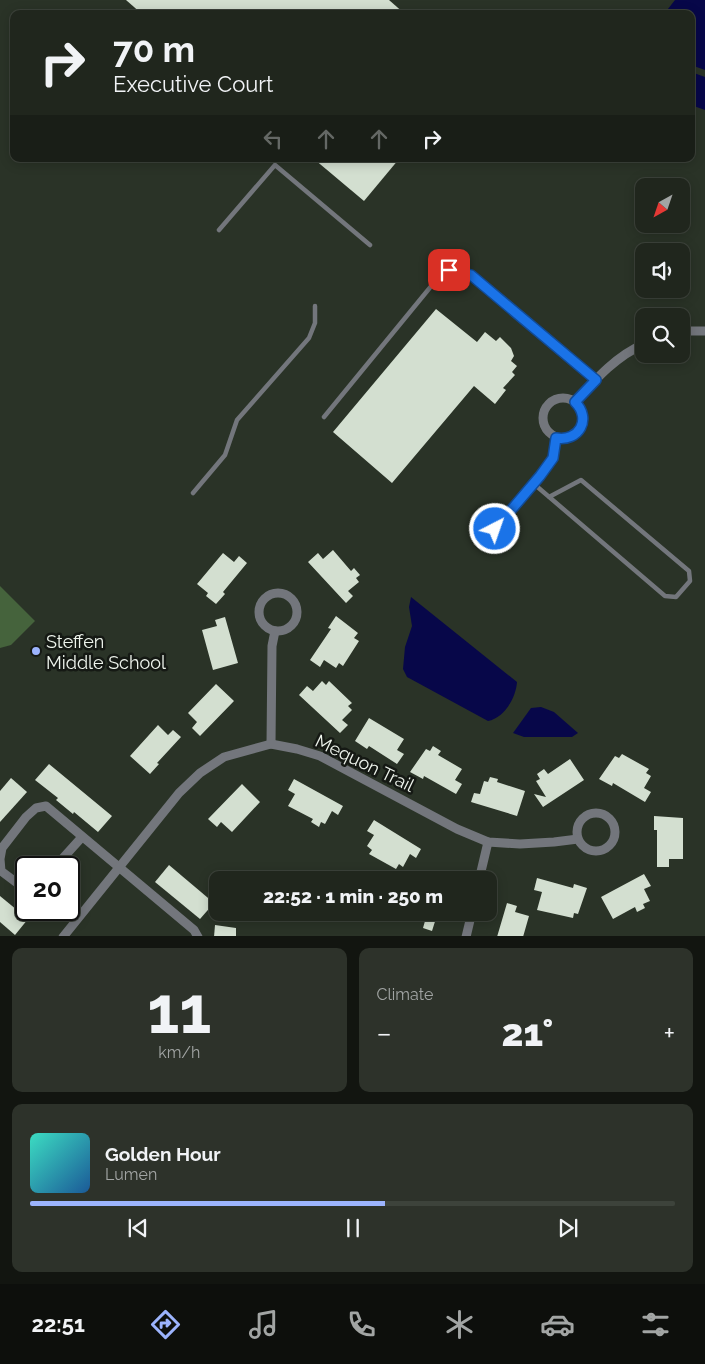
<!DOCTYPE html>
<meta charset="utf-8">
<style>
body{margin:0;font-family:Raleway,sans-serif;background:#2d322a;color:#f1f3f6;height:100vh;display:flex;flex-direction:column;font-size:19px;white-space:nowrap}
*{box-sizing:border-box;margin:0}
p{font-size:16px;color:#a2a5a4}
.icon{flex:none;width:28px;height:28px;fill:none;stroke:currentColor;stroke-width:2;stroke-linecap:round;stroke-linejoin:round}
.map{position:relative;height:936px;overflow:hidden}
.panel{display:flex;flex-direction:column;gap:12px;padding:12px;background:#121510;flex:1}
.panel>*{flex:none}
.banner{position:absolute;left:10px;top:10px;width:685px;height:152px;border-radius:10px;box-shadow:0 2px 12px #0003,0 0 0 1px #3d433b;background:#20261d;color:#f1f3f6;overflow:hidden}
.needle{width:32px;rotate:220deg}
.tools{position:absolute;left:635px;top:178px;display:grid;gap:10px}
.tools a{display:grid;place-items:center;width:55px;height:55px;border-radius:10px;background:#20261d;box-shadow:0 2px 12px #0003,0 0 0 1px #3d433b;font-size:25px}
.speed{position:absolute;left:15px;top:856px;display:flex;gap:10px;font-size:25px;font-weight:700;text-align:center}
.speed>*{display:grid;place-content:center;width:65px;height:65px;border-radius:50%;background:#20261d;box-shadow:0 2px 12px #0003,0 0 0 1px #3d433b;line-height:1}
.speed .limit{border:2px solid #111;border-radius:8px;background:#fff;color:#111}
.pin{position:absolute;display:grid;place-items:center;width:42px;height:42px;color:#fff;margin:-21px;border-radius:10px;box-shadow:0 2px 8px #0006}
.me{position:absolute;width:55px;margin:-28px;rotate:41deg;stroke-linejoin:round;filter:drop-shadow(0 0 4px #0008)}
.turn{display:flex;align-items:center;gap:18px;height:105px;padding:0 20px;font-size:22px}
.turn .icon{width:65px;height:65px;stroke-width:2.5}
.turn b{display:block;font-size:35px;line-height:42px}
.lanes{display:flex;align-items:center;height:48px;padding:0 20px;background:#0003;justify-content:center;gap:25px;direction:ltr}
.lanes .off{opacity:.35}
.big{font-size:38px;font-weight:800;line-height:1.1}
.panel .widget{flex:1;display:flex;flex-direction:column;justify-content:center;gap:8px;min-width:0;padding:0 18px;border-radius:10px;background:#2d322a}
.panel .dial{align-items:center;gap:0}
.dial b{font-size:65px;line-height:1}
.song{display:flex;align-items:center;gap:15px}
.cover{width:60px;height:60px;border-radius:8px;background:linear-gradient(135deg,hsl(170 70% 55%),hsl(210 70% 35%))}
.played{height:5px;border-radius:2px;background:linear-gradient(90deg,#9cb4fd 55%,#3d433b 55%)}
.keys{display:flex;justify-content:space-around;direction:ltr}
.heat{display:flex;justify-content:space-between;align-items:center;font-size:28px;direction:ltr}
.panel .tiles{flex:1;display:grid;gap:12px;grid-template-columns:1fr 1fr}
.widget:last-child{grid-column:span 2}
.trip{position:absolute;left:209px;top:871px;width:288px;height:50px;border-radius:10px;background:#20261d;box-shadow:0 2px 12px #0003,0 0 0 1px #3d433b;font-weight:800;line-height:50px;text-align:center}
.tabs{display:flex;height:80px;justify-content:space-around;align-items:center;background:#0d0f0c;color:#a2a5a4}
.tabs .icon{width:35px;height:35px}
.tabs .selected{color:#9cb4fd}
.tabs b{font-size:22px;color:#f1f3f6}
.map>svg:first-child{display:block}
</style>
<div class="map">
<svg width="705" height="937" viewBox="0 0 705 937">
<rect width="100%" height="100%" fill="#2a3327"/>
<path fill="#45633c" d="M0 586 35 621 11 645 0 648Z"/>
<g fill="#070749">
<path d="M675 0H705V70L691 65V14H664Z"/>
<path d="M691 72 705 77V110L691 105Z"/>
<path d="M411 597 517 682C516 698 504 718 488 721L407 677 403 669 405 647 412 626 409 607Z"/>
<path d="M541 707 554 712 578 733 572 737H524L513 733 531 708Z"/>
</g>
<g fill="#d3dfd0">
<path d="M126 0H389L405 14H142Z"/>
<path d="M314 159H399L364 201Z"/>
<path d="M436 309 477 342 485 332 496 341 500 337 511 348 514 356 511 361 517 366 512 372 515 375 503 388 506 390 495 404 474 386 392 483 333 432Z"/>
<path d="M333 550 351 571 354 568 360 575 356 578 359 582 348 591 353 596 346 603 308 562 318 553 323 559Z"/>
<path d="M223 553 234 562 239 556 247 563 223 592 225 594 216 604 206 596 208 593 197 584Z"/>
<path d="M336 616 358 633 354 638 359 641 343 666 339 663 336 668 324 660 320 667 310 660 331 629 328 628Z"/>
<path d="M225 617 238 663 213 670 202 630 217 626 215 620Z"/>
<path d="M322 681 326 685 329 681 352 703 348 706 352 710 342 720 348 725 340 733 299 695 307 686 313 691Z"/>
<path d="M216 684 234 701 200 736 192 728 197 722 188 713Z"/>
<path d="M369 718 404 739 397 750 404 754 397 764 369 746 367 749 355 741Z"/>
<path d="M158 725 168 735 173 730 181 737 157 763 159 764 150 774 130 756Z"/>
<path d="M433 746 441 751 438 755 462 769 455 780 462 784 456 794 424 776 423 779 410 772 426 749 430 751Z"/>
<path d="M622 754 649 769 646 773 651 776 644 788 651 792 645 802 613 783 612 786 599 779 615 756 619 758Z"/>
<path d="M570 759 584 780 543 807 534 794 546 797 536 781 540 779 537 774 544 769 548 774Z"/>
<path d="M49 764 112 816 98 832 74 812 73 814 56 800 58 798 35 780Z"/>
<path d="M490 777 498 779 497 782 525 791 517 816 471 802 474 793 480 794 484 781 488 782Z"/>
<path d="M11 778 27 792 0 822V791Z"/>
<path d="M294 779 343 806 338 815 332 811 325 824 321 822 319 827 311 822 313 819 288 806 295 794 288 790Z"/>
<path d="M242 784 260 802 232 832 221 822 217 827 208 819Z"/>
<path d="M654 816 683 818V859H669V867H657V830H654Z"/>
<path d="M374 820 421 849 416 858 410 854 403 867 399 864 396 869 369 854 372 850 367 846 374 835 367 831Z"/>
<path d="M169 865 214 903 200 919 155 882Z"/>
<path d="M644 874 651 886 644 889 650 901 643 904 645 908 637 912 635 907 613 919 601 897Z"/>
<path d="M537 878 573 888 574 884 587 888 578 914 574 913 573 918 537 910 542 892 534 890Z"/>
<path d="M0 896 28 919 15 935 0 922Z"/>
<path d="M507 903 517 906 515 912 529 916 523 937H497Z"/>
<path d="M404 912H438L432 931 423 928 425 921 404 914Z"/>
<path d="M215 925 236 928V937H214Z"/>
</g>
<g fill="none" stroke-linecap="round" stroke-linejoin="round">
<g stroke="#73767c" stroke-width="4.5">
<path d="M219 230 275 165 370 245"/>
<path d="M324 417 437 279 449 270 471 275 596 380"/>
<path d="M534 484 665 596 676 597 690 581 689 571 581 480 549 497"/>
<path d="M193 493 225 455 237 420 309 338 315 323V306"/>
<path d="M482 544 540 476 553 458 556 438"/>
</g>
<g stroke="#73767c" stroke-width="9">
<path d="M681 331H705"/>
<circle cx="563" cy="418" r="20"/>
<path d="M575 402C595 380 616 356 644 344"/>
<circle cx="278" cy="612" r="19"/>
<path d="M271 744 272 646 275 631"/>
<circle cx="596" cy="832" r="19"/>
<path d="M54 868 82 837"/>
<path d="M479 880 488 842"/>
<path d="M26 888 21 886 1 871 0 859 2 848 26 817 36 808 46 806 194 930 198 937"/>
<path d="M63 937 179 793 200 773 224 757 271 744 297 749 320 756 457 829 488 842 520 844 554 842 578 839"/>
<path d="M466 937 472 912"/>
</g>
</g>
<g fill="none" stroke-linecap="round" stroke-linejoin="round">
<g stroke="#114b97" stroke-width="12">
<path id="route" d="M449 270 471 275 596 380 575 402C592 419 579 442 556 438L553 458 540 476 495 529"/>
</g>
<use href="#route" stroke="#1a73e8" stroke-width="9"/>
</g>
<circle fill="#9cb4fd" stroke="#151914" stroke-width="2" cx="36" cy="651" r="5"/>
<g text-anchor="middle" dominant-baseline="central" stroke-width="5" stroke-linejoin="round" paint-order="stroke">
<g font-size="18" fill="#eef4ec" stroke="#151914" text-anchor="start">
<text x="46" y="641">Steffen<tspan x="46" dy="21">Middle School</tspan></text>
</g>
<g font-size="18" fill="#eef4ec" stroke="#151914">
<text transform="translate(365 763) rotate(26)">Mequon Trail</text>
</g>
</g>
</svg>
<div class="tools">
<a><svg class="needle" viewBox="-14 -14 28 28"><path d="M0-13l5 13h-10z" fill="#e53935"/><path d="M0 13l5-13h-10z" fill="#a2a5a4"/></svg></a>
<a><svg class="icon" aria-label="sound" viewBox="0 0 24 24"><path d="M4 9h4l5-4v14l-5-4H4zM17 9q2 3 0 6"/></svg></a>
<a><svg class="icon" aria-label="search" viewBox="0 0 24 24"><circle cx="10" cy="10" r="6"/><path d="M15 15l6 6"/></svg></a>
</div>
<div class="speed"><div class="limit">20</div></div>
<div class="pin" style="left:449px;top:270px;background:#d93025"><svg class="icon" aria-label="arrive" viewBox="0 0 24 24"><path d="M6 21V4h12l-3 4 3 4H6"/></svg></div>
<svg class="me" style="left:495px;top:529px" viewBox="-20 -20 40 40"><circle r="17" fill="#1a73e8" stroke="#fff" stroke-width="3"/><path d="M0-11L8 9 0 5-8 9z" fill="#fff"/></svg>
<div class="trip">22:52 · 1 min · 250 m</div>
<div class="banner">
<div class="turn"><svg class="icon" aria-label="right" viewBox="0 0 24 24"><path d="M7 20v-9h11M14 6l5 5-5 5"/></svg><div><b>70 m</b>Executive Court</div></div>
<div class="lanes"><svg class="icon off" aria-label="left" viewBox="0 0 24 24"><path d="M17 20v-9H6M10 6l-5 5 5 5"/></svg><svg class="icon off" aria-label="ahead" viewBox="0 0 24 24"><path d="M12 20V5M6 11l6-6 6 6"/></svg><svg class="icon off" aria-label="ahead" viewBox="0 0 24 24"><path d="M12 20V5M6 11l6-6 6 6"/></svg><svg class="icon" aria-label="right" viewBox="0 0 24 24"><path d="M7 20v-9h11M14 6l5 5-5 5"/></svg></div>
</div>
</div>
<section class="panel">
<div class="tiles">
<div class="widget dial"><b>11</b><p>km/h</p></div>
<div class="widget"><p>Climate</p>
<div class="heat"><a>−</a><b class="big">21°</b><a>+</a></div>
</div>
<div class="widget">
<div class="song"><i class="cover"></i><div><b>Golden Hour</b><p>Lumen</p></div></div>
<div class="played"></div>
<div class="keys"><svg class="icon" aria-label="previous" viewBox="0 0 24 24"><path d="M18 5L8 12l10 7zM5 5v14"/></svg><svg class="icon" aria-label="pause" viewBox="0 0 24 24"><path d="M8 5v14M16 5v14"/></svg><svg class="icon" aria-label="next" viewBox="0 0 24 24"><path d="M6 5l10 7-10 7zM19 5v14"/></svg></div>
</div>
</div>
</section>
<nav class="tabs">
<b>22:51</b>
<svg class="icon selected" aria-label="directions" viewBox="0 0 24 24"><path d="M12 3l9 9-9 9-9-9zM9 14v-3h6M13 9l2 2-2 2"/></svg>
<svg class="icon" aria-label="music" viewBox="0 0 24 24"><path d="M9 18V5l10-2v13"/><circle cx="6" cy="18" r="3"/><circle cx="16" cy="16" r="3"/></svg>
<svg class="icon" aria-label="phone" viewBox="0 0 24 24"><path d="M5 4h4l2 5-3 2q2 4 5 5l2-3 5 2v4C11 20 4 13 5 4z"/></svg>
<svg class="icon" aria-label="climate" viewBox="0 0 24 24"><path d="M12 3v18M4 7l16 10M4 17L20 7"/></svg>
<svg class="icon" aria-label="car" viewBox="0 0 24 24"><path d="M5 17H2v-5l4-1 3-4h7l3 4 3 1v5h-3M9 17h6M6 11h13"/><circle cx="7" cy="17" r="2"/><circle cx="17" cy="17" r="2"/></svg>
<svg class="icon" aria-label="filters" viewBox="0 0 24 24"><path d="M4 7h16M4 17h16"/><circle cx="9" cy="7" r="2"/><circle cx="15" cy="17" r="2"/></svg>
</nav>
